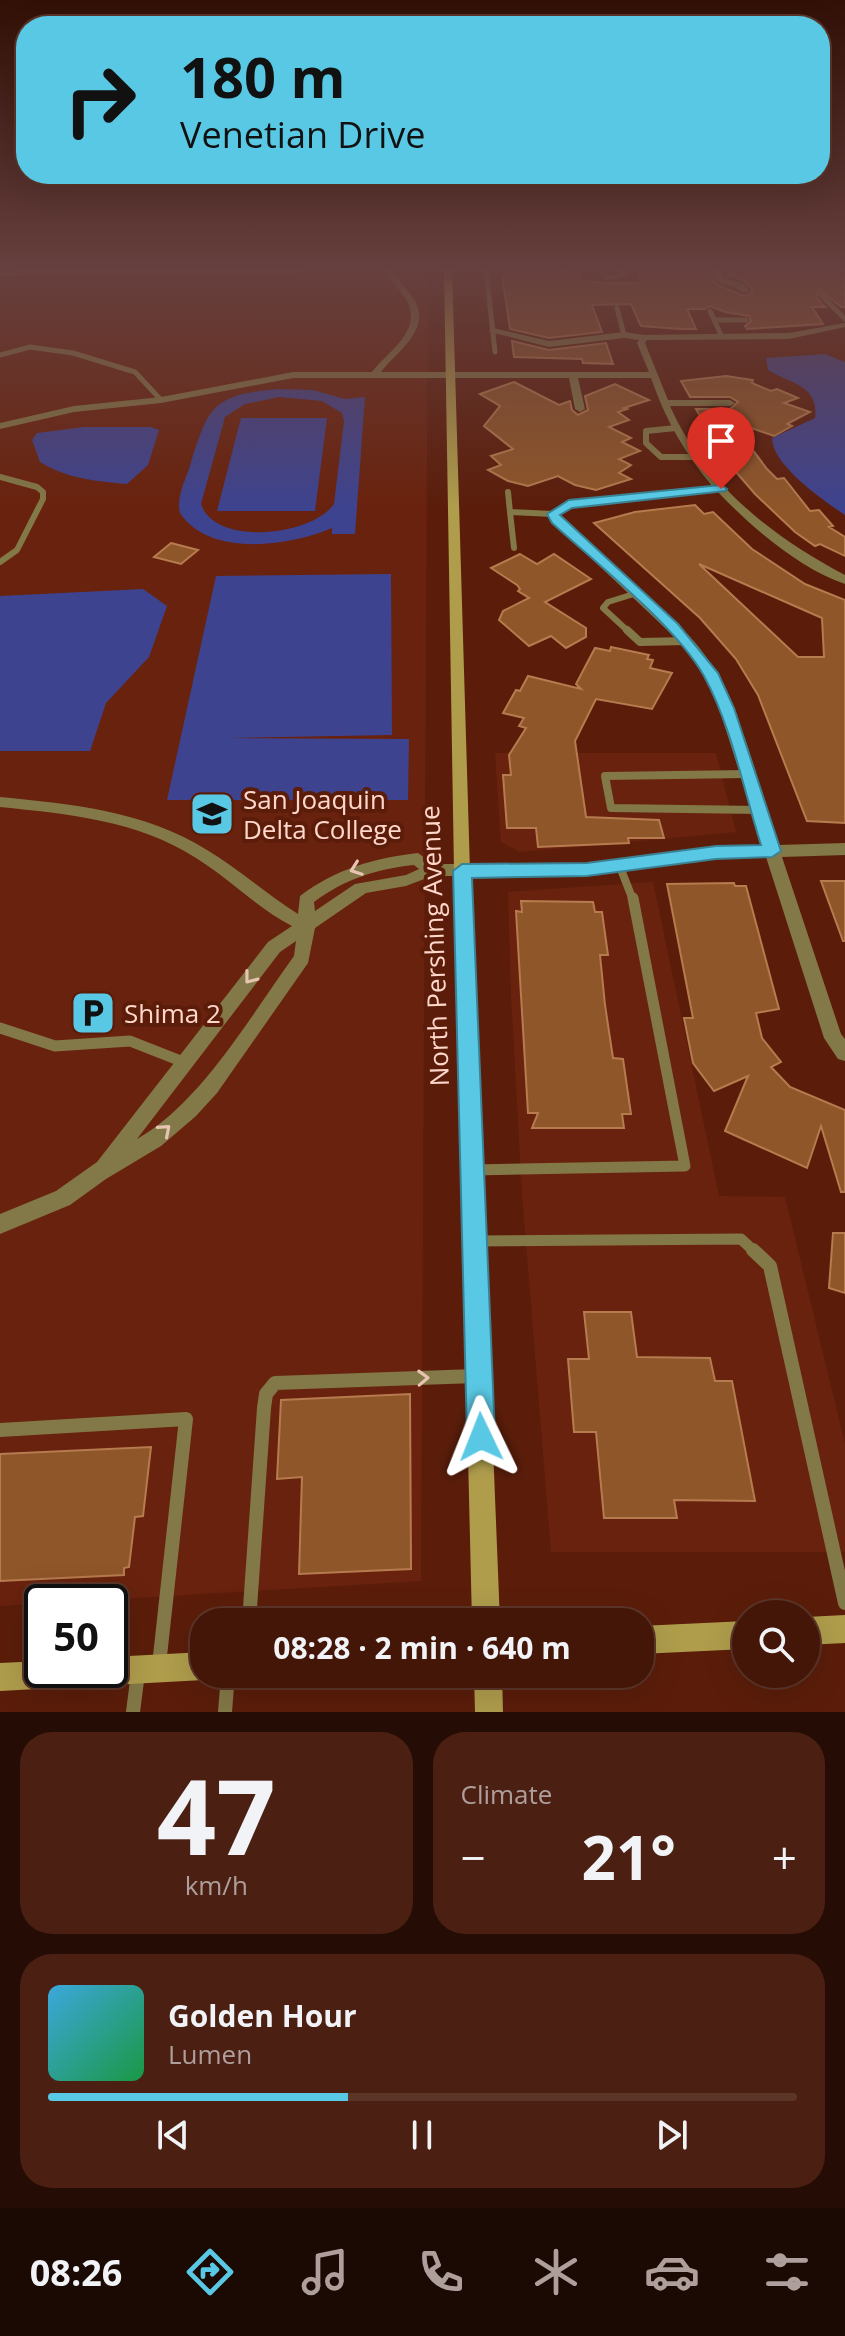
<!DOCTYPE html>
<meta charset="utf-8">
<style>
body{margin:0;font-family:"Open Sans",sans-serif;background:#4b1f12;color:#f1f3f6;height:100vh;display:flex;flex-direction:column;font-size:30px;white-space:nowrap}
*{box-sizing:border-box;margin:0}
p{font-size:26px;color:#af9f9c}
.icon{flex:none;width:44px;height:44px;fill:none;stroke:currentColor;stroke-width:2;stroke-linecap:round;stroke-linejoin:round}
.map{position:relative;height:1712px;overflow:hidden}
.drawer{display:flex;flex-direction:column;gap:20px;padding:20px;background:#250c04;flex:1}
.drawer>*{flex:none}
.hud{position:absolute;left:16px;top:16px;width:814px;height:168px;border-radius:32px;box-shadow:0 8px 32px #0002,0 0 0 2px #5c3529;background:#59c8e4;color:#111;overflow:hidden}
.controls{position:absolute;left:732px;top:1600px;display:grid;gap:16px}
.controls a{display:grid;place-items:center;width:88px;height:88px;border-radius:50%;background:#441608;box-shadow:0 8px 32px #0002,0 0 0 2px #5c3529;font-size:40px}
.speed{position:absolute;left:24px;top:1584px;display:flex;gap:16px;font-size:40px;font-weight:700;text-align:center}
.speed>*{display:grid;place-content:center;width:104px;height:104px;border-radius:50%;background:#441608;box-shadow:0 8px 32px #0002,0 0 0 2px #5c3529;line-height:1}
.speed .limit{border:4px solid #111;border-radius:12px;background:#fff;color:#111}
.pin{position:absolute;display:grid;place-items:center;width:68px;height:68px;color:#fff;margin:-82px -34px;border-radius:50% 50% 50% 0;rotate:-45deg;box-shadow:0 0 8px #0007}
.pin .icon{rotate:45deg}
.me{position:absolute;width:88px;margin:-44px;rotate:358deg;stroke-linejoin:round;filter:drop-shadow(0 0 6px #0008)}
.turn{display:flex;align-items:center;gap:28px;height:168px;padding:0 32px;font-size:36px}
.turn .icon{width:104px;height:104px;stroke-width:2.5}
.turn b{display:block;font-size:56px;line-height:68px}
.big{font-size:60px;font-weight:700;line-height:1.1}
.drawer .widget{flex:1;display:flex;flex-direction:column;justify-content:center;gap:12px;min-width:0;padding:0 28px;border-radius:32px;background:#4b1f12}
.drawer .dial{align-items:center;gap:0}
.dial b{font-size:104px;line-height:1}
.song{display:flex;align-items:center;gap:24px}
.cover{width:96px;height:96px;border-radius:12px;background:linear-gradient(135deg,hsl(200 70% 55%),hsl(140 70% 35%))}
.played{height:8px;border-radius:4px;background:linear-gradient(90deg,#59c8e4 40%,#5c3529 40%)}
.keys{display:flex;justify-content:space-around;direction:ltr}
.heat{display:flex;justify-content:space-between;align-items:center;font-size:44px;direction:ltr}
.drawer .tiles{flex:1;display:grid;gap:20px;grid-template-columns:1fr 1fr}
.widget:last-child{grid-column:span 2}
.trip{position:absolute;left:190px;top:1608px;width:464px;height:80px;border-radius:32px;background:#441608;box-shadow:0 8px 32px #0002,0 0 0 2px #5c3529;font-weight:700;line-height:80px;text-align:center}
.dock{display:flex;height:128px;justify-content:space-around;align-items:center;background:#1b0903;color:#af9f9c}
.dock .icon{width:56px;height:56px}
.dock .selected{color:#59c8e4}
.dock b{font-size:36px;color:#f1f3f6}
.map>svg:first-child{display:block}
</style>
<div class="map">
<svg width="845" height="1712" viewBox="0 0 845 1712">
<rect width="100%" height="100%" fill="#5b1d0a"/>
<g fill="#69220d">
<path d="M0 269H428L421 1581 0 1606Z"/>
<path d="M495 753H716L736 832 520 852 501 842Z"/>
<path d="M653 882 719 1196 785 1197 845 1444V1552H551L522 1194 511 994 508 892Z"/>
</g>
<g fill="#3e438f" fill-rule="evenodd">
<path d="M825 354 845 362V515C824 501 772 465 772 438L815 418C819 385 791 384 768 370L766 358Z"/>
<path d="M278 389 313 390 345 399 365 397 355 534H332V528C290 546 210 558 180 513 176 498 185 481 190 466 208 407 212 395 278 389ZM279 397 322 401 342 413 344 421 334 504C312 536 215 547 201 504L225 417 245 404Z"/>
<path d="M241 418H327L315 511H217Z"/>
<path d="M84 427H151L159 430 148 465 127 484C95 481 68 479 40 462L32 440 37 433Z"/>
<path d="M391 574 392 735 230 738 409 739 408 800H167L216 576Z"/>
<path d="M143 589 167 606 149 657 106 703 90 751H0V596Z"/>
</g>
<g fill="#8f5629" stroke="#b67b4e" stroke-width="2" fill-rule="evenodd">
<path d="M504 269H519L520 273H562L561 270H579L582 281 606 283H640L637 269H691L695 274H710L717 285 744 296 752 293V289L743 280 726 275 732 274 729 269H845V307H841L820 290 816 297 825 307H812L823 324 747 329 745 326 751 321 749 316 725 312 710 306 705 309H687L696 329H680L641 326 631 304 592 305 602 332 549 338 510 329 502 275H505Z"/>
<path d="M512 341 549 350 606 343 613 364 583 363 582 359 514 357Z"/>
<path d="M726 376 753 380 752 383 771 391 777 389 798 398 784 403 810 412 787 424 792 426 774 436 731 421 767 469 777 479 784 478 810 511 819 510 833 526 829 527 845 537V556L820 544 815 546 795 532 755 494 723 457 696 409H730L738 402 730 397H690L681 381Z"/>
<path d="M514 382 559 405 570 401 572 410 578 415 588 410 585 396 615 384 649 400 624 408 627 409 618 412 629 420 609 427 631 438 622 442 640 451 619 459 631 465 619 473 631 479 596 490 575 485 558 476 528 486 508 481 488 470 501 465 491 456 513 449 484 426 500 406 480 394Z"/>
<path d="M695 505 704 514 713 512 752 549 805 584 845 600V823L807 821 758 695 736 659 700 618 594 523 635 512ZM699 564 822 618 824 657H798Z"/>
<path d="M171 543 198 550 181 564 154 557Z"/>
<path d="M520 554 537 564 554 554 591 579 545 602 586 628V637L566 648 551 636 529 646 499 620 503 611 529 598 518 591 520 589 517 585 491 568Z"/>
<path d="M611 647 649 655 647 659 653 660 650 668 672 673 652 709 596 699 575 741 586 817 659 820 664 838H628L629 843 538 847 536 828H507L503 775H511L509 755 526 728 519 726 524 718 503 713 516 690 520 691 528 676 581 689 576 684 595 648 610 651Z"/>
<path d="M821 881H845V941H843Z"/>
<path d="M734 883 735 886H746L779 1009 756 1013 762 1038 781 1062 771 1067 790 1087 845 1110V1192H841L821 1126 807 1168 725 1131 748 1076 714 1091 693 1063 684 1018H693L667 884Z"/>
<path d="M521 901 593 902 595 912H602L608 955H600L605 1005 613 1058 623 1059 631 1114H622L624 1128H532L538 1113H528L516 911 522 912Z"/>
<path d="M833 1233H845V1293L829 1288Z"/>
<path d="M584 1312H631L637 1357 710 1358 715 1381H732L755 1501 674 1500 677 1518H604L596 1432H574L568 1359H589Z"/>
<path d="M410 1394 411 1569 299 1574 302 1477 277 1479 281 1400Z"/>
<path d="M151 1447 143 1516 135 1517 129 1567 124 1568V1575L0 1581V1454Z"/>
</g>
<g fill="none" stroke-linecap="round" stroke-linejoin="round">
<g stroke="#837847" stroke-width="5">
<path d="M486 269 495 352"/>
<path d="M0 274 69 271 285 273 303 269"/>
<path d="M821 295 845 319"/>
<path d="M617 308 624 335"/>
<path d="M710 311 722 337"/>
<path d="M714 320H746"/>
<path d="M0 355 30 347 73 353 135 372 161 400"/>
</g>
<g stroke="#837847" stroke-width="6">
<path d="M676 428 646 431V443L661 457H694"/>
<path d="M0 477 37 487 43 492V499L17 550 0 562"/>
<path d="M508 492 510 512 553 514"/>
<path d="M510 512 514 548"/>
<path d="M629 632 603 608 608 602 637 593"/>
</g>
<g stroke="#837847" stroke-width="8">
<path d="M627 630 640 642 687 641"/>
<path d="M747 774 605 776 611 808 759 810"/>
<path d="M620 867 633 900"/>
</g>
<g stroke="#837847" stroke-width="11">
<path d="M0 1028 55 1046 130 1041 186 1063"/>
<path d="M473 1170 685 1166 633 898"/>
<path d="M475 1241 741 1239 755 1252"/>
</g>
<g stroke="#837847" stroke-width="14">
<path d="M753 1250 770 1266 845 1603"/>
<path d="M0 1430 186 1419 159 1665"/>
<path d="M249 1622 264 1408 266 1394 275 1383 476 1376"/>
<path d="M133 1712 138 1673"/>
<path d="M225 1712 228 1674"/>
</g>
<g fill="#837847" fill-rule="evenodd">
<path d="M384 269H392C397 281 408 289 415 301 431 331 396 352 381 372H649L637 343 639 340 624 338 549 347 490 332 489 330 493 328 549 341 624 332 644 335 789 333 845 323V327L789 339 647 340 645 343 668 400H730L735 403 730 406H670C704 483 772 537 845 575V584C800 569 751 527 718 492L572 507 559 515C597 560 650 594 690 637 737 686 757 781 778 845L845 843V855L782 857 841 1034 845 1039V1061L838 1059 824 1038 766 857 716 859 587 876H432L406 886 366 893 315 928 308 963 217 1093 196 1116 161 1146 106 1179 70 1205 0 1234V1214L56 1191 97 1162 268 942 292 926C257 908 230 879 196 858 137 820 68 814 0 807V797C72 804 145 811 207 850 239 869 266 894 298 914L300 896C336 869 374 858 418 853L433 864H587L716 847 763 846 719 708 703 673 682 644 553 522 548 514 569 501 713 487C685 454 665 419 651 378H578L585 409 580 412 575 409 569 378H293L161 403 74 412 0 429V423L74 406 161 397 293 372H372C387 352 423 331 407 301 401 289 390 282 384 269ZM414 865 419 869 406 875 355 884 315 911 314 902C345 879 376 869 414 865ZM296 941 294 956C251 1015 201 1103 137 1139L280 952Z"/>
<path d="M604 269 611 276 619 275 617 269H625L627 277 606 280 600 271Z"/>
<path d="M710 269H718L724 278 742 283 750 291 743 293 736 287 718 282Z"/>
</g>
<g fill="#af9d4c" fill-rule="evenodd">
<path d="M444 269H452L470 871 500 1622H472L454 871Z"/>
<path d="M845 1615V1643L806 1645V1617Z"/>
<path d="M746 1621V1649L640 1654V1626Z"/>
<path d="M204 1652V1674H215L204 1680 0 1691V1663L42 1661V1670H110V1657Z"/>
<path d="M474 1674H502L503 1712H475Z"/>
</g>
</g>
<defs><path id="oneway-chevron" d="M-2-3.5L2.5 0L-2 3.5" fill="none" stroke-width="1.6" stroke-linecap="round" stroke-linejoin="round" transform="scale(2)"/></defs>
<g stroke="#e6c4b1">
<use href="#oneway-chevron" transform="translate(356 869) rotate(160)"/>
<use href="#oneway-chevron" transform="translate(250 978) rotate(128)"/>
<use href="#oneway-chevron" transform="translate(165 1130) rotate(-41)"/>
<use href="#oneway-chevron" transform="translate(423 1378) rotate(-2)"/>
</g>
<linearGradient id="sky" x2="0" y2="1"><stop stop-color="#321006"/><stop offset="0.53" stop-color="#66403e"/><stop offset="1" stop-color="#66403e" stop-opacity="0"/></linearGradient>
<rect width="845" height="508" fill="url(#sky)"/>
<path fill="#59c8e4" stroke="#3a8294" stroke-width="2" d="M721 485 727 489 725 491 572 508 560 515 678 624 718 673 734 708 781 851 772 857 716 859 587 876 472 878 495 1437 491 1447 481 1451 471 1447 467 1437 453 871 462 864 587 863 716 846 761 845C744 791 731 725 704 676 676 626 596 563 552 523L547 514 569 500Z"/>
<defs>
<g id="university-square" transform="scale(2.3)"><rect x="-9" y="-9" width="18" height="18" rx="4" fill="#59c8e4" stroke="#5b1d0a"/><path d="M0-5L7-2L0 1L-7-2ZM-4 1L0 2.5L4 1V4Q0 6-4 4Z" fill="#111"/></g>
<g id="parking-square" transform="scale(2.3)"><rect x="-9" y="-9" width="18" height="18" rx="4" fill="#59c8e4" stroke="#5b1d0a"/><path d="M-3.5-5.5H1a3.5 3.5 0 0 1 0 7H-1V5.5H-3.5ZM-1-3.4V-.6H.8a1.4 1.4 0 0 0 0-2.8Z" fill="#111"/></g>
</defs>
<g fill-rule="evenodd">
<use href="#university-square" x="212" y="814"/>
<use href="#parking-square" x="93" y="1013"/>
</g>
<g text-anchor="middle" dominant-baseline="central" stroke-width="8" stroke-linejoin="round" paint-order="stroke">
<g font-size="26" fill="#ffd7cb" stroke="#5b1d0a" text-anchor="start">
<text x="243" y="799">San Joaquin<tspan x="243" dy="30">Delta College</tspan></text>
<text x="124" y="1013">Shima 2</text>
</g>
<g font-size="26" fill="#ffd7cb" stroke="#5b1d0a">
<text transform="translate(434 946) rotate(-92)">North Pershing Avenue</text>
</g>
</g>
</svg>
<div class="controls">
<a><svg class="icon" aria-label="search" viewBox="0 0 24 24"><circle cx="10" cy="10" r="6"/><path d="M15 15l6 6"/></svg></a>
</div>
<div class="speed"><div class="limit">50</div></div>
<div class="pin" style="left:721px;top:489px;background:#d93025"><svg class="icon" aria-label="arrive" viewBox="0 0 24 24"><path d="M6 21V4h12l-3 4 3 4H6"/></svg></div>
<svg class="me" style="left:481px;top:1437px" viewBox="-20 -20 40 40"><path d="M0-17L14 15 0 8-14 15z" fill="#59c8e4" stroke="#fff" stroke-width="4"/></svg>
<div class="trip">08:28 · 2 min · 640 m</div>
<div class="hud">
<div class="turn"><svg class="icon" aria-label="right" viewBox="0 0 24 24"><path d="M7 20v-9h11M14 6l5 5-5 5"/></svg><div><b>180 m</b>Venetian Drive</div></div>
</div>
</div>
<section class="drawer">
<div class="tiles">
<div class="widget dial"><b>47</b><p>km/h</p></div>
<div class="widget"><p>Climate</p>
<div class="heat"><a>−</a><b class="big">21°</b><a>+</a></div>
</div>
<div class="widget">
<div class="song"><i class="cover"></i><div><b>Golden Hour</b><p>Lumen</p></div></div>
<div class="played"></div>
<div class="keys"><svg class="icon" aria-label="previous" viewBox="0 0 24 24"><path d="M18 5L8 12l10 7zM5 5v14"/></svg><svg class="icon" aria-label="pause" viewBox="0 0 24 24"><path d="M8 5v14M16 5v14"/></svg><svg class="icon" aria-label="next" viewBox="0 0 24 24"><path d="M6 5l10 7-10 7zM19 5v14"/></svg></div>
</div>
</div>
</section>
<nav class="dock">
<b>08:26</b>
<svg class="icon selected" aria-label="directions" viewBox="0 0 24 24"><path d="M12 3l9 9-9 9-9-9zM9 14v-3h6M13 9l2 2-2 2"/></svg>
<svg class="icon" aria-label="music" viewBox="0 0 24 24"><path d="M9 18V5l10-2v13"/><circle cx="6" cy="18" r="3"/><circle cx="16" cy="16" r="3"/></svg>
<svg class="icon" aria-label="phone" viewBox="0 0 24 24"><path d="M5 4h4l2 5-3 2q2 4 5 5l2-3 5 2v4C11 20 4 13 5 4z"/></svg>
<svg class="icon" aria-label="climate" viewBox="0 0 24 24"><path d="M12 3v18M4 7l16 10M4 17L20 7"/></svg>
<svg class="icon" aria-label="car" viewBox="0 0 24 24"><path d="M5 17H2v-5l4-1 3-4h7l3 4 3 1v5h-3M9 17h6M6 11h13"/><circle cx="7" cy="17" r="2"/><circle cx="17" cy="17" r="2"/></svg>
<svg class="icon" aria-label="filters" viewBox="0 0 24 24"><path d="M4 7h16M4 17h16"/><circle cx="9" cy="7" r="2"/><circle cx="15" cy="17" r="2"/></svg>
</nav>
